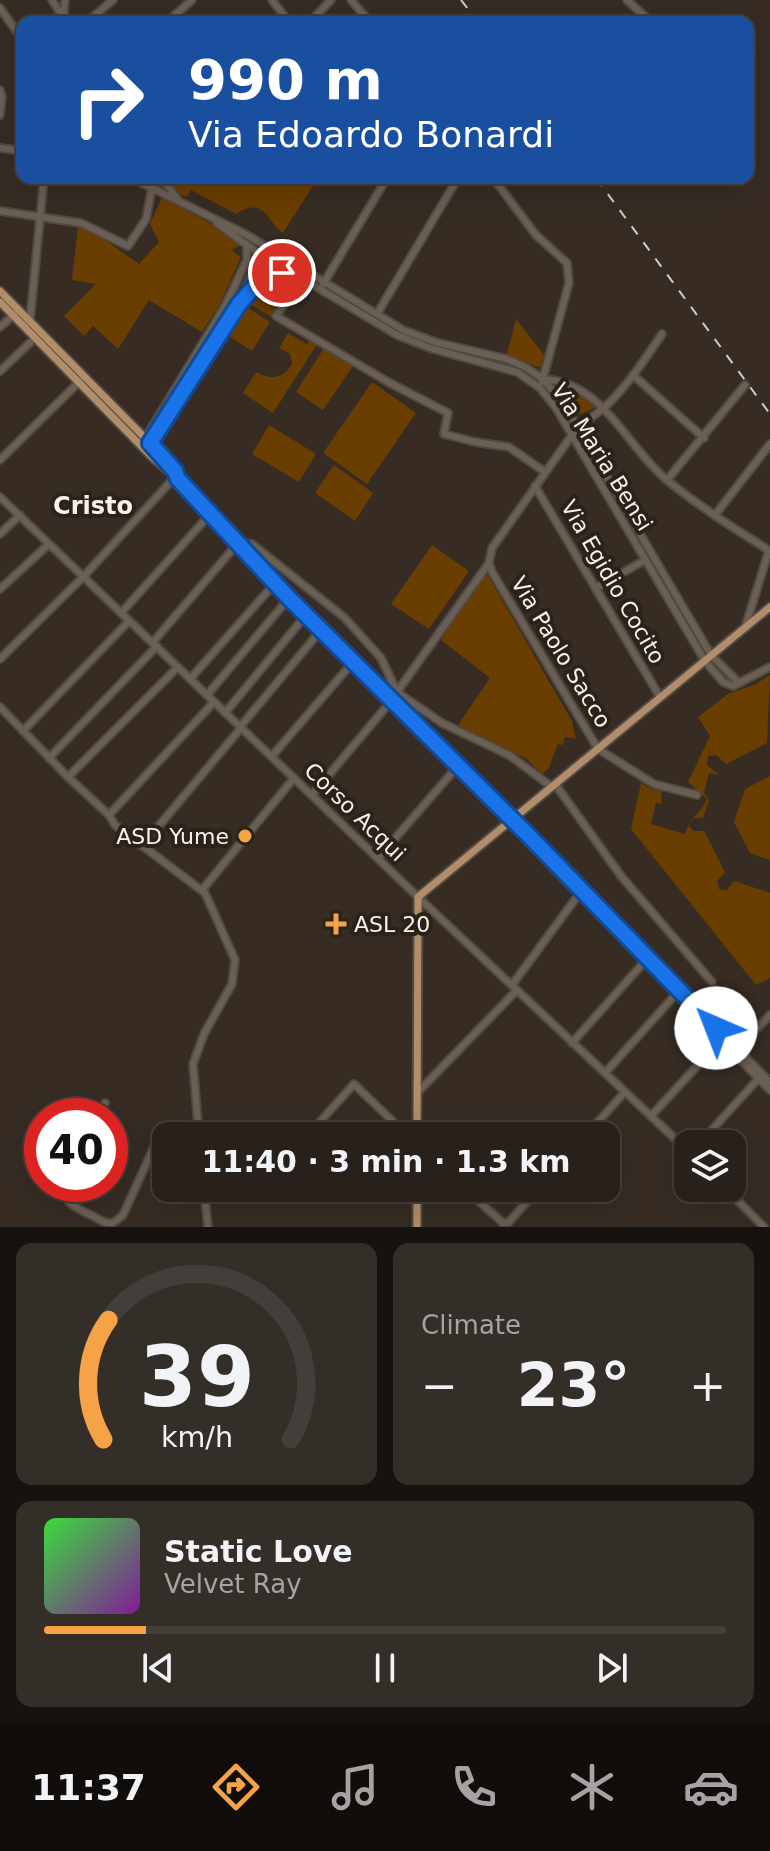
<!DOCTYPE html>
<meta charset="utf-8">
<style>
body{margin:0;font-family:"DejaVu Sans",sans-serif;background:#342e28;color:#f1f3f6;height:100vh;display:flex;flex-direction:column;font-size:30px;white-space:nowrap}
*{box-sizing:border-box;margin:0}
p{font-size:26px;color:#a5a3a3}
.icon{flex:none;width:44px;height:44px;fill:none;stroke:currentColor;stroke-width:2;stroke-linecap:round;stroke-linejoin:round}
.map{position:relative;height:1227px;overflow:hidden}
.sheet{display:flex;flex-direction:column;gap:16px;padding:16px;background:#16120f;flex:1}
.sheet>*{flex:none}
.banner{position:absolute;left:16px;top:16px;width:738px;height:168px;border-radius:16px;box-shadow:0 8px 32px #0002,0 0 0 2px #443e3a;background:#1a4fa0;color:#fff;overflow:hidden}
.tools{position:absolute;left:674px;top:1130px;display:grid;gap:16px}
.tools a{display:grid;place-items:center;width:72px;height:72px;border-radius:16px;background:#28211b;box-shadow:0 8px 32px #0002,0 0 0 2px #443e3a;font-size:40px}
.speed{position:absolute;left:24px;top:1098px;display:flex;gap:16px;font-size:40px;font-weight:700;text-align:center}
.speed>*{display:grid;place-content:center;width:104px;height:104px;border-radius:50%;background:#28211b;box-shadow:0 8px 32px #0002,0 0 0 2px #443e3a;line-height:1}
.speed .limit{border:12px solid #d22;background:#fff;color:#111}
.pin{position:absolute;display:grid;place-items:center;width:68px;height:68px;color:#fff;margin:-34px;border:4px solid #fff;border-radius:50%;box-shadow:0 2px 8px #0007}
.me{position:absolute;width:88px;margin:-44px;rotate:316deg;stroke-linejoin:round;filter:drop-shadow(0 0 6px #0008)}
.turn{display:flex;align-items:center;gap:28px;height:168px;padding:0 40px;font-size:36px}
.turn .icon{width:104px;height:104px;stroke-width:2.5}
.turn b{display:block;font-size:56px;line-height:68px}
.big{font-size:60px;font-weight:700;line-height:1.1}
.sheet .card{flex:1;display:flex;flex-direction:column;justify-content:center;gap:12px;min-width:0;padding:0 28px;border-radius:16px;background:#342e28}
.sheet .dial{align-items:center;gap:0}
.dial svg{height:208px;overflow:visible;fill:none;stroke:#443e3a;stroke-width:7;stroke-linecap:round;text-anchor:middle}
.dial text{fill:#f1f3f6;stroke:none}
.song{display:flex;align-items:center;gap:24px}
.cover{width:96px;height:96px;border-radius:12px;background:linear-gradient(135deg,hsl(120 70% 55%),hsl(290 70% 35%))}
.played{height:8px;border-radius:4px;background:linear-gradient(90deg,#f6a246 15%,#443e3a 15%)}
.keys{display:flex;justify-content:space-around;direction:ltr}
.heat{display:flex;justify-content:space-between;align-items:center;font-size:44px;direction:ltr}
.sheet .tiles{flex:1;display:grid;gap:16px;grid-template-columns:1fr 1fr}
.card:last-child{grid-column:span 2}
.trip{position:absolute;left:152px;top:1122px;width:468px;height:80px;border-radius:16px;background:#28211b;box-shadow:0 8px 32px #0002,0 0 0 2px #443e3a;font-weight:700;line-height:80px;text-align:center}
.tabs{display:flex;height:128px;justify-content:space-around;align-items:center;background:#100d0b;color:#a5a3a3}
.tabs .icon{width:56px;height:56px}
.tabs .selected{color:#f6a246}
.tabs b{font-size:36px;color:#f1f3f6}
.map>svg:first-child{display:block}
</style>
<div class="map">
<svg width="770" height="1227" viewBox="0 0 770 1227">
<rect width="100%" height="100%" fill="#362c24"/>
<g fill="#6a3d00">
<path d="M169 178H318L283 233C267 223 266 195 236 214L191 190 187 197C178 195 172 187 169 178Z"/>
<path d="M162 197 215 226 240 245 232 250 241 257 220 304 202 332 149 300 118 349 93 326 84 336 64 316 96 284 72 280 78 227 98 235 139 264 159 242 150 224Z"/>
<path d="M284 277 295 281 273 318 249 303 266 282Z"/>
<path d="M248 308 270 322 252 351 227 335 243 311Z"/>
<path d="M516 319 544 355 540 368 507 354Z"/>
<path d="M288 333 307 344 311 338 318 343 273 413 243 393 256 372C272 381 283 378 292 364L290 354 279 348Z"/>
<path d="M324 348 353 366 323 410 296 392Z"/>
<path d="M372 382 416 413 367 484 323 453Z"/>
<path d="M565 384 597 406 579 415 557 385Z"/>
<path d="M269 425 316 454 299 482 252 454Z"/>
<path d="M334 465 373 493 355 521 315 493Z"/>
<path d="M432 545 469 571 429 629 391 604Z"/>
<path d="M487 574 572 721 576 739 565 737 563 745 558 744 549 768 542 774 527 759 458 725 490 678 441 640 465 599Z"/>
<path d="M770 675 767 743 726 764 716 755 708 756 707 765 719 775 709 773 704 793 709 800 703 818H693L688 825 694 831H704L725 872 717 881 719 889 727 890 734 881 770 893V978L756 985 631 829 641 783 651 789 662 791 661 804 656 803 651 824 685 834C691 816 701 813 707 799L688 782 710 736 698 717 728 694 756 684Z"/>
<path d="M770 776V860L750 853 734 822 745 789Z"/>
<path d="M517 1120 535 1136H502Z"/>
</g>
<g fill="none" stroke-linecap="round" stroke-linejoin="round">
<g stroke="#524a42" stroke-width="10">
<g id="minor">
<path d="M52 0 59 11H64"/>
<path d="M272 0 289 22"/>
<path d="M351 0 370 22"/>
<path d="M627 0 651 22"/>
<path d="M0 8 22 39"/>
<path d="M63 22 65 0"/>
<path d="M87 22 113 0"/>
<path d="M167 22 192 0"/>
<path d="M310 22 331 0"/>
<path d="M0 90 2 97 0 115"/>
<path d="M0 148 22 151"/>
<path d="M132 178 247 235 403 330 435 342 507 359 525 367 543 379 564 404 711 655 739 683"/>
<path d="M139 178 162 179 177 198"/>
<path d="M493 178 536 235 567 263 569 283 542 382"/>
<path d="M0 211 81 223 128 246 146 219 153 183 157 178"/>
<path d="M217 223 251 248 397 335 433 349 517 372 540 388 556 408 705 661 723 682 733 686 770 667"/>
<path d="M302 279 276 316 388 382 448 413 444 434 475 442 509 447 545 472"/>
<path d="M323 284 387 178"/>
<path d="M242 297 261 252"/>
<path d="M377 314 458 178"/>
<path d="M0 327 19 310"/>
<path d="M24 327 30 320 44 178"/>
<path d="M662 334C645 359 628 385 606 406 594 417 582 422 572 435L492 548 489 563 492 572 598 749 654 784 697 795"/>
<path d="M0 371 35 338"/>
<path d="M633 375 704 438"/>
<path d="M543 379C605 383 625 446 668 481 700 507 735 529 770 551"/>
<path d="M143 442 225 306 247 260V245"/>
<path d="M142 447 154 438 239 304 266 276 288 273"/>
<path d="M0 460 80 381"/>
<path d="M667 480 745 385"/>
<path d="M535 486 660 697"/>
<path d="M0 497 418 897 688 1151"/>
<path d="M715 515 770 444"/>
<path d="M0 534 20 515"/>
<path d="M596 588 645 560"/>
<path d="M0 589 49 544"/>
<path d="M121 613 211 513"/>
<path d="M745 628 769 550"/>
<path d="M153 642 238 543 252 544 345 618 381 658 397 692 442 723 509 755 552 787"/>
<path d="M0 659 83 577 174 478"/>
<path d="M190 679 275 583"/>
<path d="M397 692 489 563"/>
<path d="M207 695 289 598"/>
<path d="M0 707 68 777 109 815 115 825 205 893 235 960 232 984 204 1034 193 1064 199 1136"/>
<path d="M225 713 306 615"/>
<path d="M240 727 321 630"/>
<path d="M23 731 129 621"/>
<path d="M272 756 353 662"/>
<path d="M49 758 157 646"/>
<path d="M68 777 178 667"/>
<path d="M555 784 621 876 712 982"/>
<path d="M312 795 391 701"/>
<path d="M109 815 214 702"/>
<path d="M511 820 528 842 770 1090"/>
<path d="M523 831 678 988"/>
<path d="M142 846 241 728"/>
<path d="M378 858 457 767"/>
<path d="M202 890 294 778"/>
<path d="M512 985 579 894"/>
<path d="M725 1036 770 1082"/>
<path d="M572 1043 645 961"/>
<path d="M738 1049 770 1015"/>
<path d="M605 1073 677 993"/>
<path d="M417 1093 517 990"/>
<path d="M99 1116 105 1103"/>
<path d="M651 1116 722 1039"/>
<path d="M478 1128 487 1136"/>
<path d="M307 1136 354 1084 408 1136"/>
<path d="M585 1136 625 1092"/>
<path d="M699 1144 759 1078"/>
<path d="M67 1184C60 1203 78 1209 93 1216 98 1219 105 1224 112 1223 116 1222 119 1218 123 1215L163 1127"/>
<path d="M204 1188 208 1227"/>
<path d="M464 1188 503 1223 509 1222 539 1188"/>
<path d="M725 1188 764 1227"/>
</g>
</g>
<g stroke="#524a42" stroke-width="11">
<g id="major">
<path d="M0 291 150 443 175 471 178 479"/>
<path d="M0 302 152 457 178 479 289 598 511 820"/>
<path d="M417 1136 418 897 770 607"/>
<path d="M417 1188V1227"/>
</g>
</g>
<use href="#minor" stroke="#6a5f55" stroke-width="6"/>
<use href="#major" stroke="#b18d6a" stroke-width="7"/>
<g stroke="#d4cdc7" stroke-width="2" stroke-dasharray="10 10" stroke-linecap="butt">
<path d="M461 0 478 22"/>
<path d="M596 178 770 414"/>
</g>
</g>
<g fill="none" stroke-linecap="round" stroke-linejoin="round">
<g stroke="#114b97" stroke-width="20">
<path id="route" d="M282 273 266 276 259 281 239 304 150 443 175 471 178 479 289 598 531 838 716 1028"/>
</g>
<use href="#route" stroke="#1a73e8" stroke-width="14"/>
</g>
<g fill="#f6a246" stroke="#2b231a" stroke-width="3">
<circle cx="245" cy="836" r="8"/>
<path d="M332 912h8v8h8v8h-8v8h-8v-8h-8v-8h8z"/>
</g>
<g text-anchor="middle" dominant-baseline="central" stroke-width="8" stroke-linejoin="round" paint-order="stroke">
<g font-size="22" fill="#f8f2ec" stroke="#2b231a">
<text transform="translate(602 457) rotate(58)">Via Maria Bensi</text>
<text transform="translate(613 582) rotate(60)">Via Egidio Cocito</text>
<text transform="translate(561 652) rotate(59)">Via Paolo Sacco</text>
<text transform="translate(355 812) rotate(44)">Corso Acqui</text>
</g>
<g font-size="22" fill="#f8f2ec" stroke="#2b231a" text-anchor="end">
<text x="229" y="836">ASD Yume</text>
<text x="354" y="924" text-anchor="start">ASL 20</text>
</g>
<g font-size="24" font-weight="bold" fill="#f8f2ec" stroke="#2b231a">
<text x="93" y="506">Cristo</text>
</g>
</g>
</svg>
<div class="tools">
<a><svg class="icon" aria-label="layers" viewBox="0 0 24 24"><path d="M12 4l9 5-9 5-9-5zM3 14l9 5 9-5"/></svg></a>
</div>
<div class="speed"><div class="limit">40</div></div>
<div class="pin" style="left:282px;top:273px;background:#d93025"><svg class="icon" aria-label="arrive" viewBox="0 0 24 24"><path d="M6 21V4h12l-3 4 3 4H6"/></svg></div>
<svg class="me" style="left:716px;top:1028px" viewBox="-20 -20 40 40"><circle r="19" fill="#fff"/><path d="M0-13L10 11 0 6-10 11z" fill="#1a73e8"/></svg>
<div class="trip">11:40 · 3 min · 1.3 km</div>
<div class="banner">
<div class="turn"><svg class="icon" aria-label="right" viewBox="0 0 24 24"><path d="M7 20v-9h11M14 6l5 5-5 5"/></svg><div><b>990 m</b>Via Edoardo Bonardi</div></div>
</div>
</div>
<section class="sheet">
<div class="tiles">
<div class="card dial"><svg viewBox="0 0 100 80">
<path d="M14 69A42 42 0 1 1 86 69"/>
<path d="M14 69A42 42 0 0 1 16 23" stroke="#f6a246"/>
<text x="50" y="56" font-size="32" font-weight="700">39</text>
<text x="50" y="72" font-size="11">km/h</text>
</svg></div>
<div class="card"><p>Climate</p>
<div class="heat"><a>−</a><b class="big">23°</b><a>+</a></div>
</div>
<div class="card">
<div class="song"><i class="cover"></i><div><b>Static Love</b><p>Velvet Ray</p></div></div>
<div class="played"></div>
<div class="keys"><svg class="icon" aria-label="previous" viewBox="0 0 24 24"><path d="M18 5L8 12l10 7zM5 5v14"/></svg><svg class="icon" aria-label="pause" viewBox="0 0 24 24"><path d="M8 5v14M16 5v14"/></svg><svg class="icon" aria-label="next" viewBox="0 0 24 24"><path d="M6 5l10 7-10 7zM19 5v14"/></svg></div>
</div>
</div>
</section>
<nav class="tabs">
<b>11:37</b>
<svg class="icon selected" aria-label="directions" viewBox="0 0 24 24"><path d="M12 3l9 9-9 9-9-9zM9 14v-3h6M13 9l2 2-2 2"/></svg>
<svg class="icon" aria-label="music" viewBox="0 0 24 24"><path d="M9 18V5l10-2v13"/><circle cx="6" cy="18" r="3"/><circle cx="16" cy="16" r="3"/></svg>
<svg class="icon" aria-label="phone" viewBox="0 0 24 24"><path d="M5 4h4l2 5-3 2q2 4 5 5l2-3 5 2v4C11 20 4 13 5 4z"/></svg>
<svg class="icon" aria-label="climate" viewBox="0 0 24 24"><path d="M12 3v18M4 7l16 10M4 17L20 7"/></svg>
<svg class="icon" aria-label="car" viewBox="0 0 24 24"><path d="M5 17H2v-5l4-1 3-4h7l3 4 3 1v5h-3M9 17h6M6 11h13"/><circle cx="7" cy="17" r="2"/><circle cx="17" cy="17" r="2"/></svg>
</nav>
